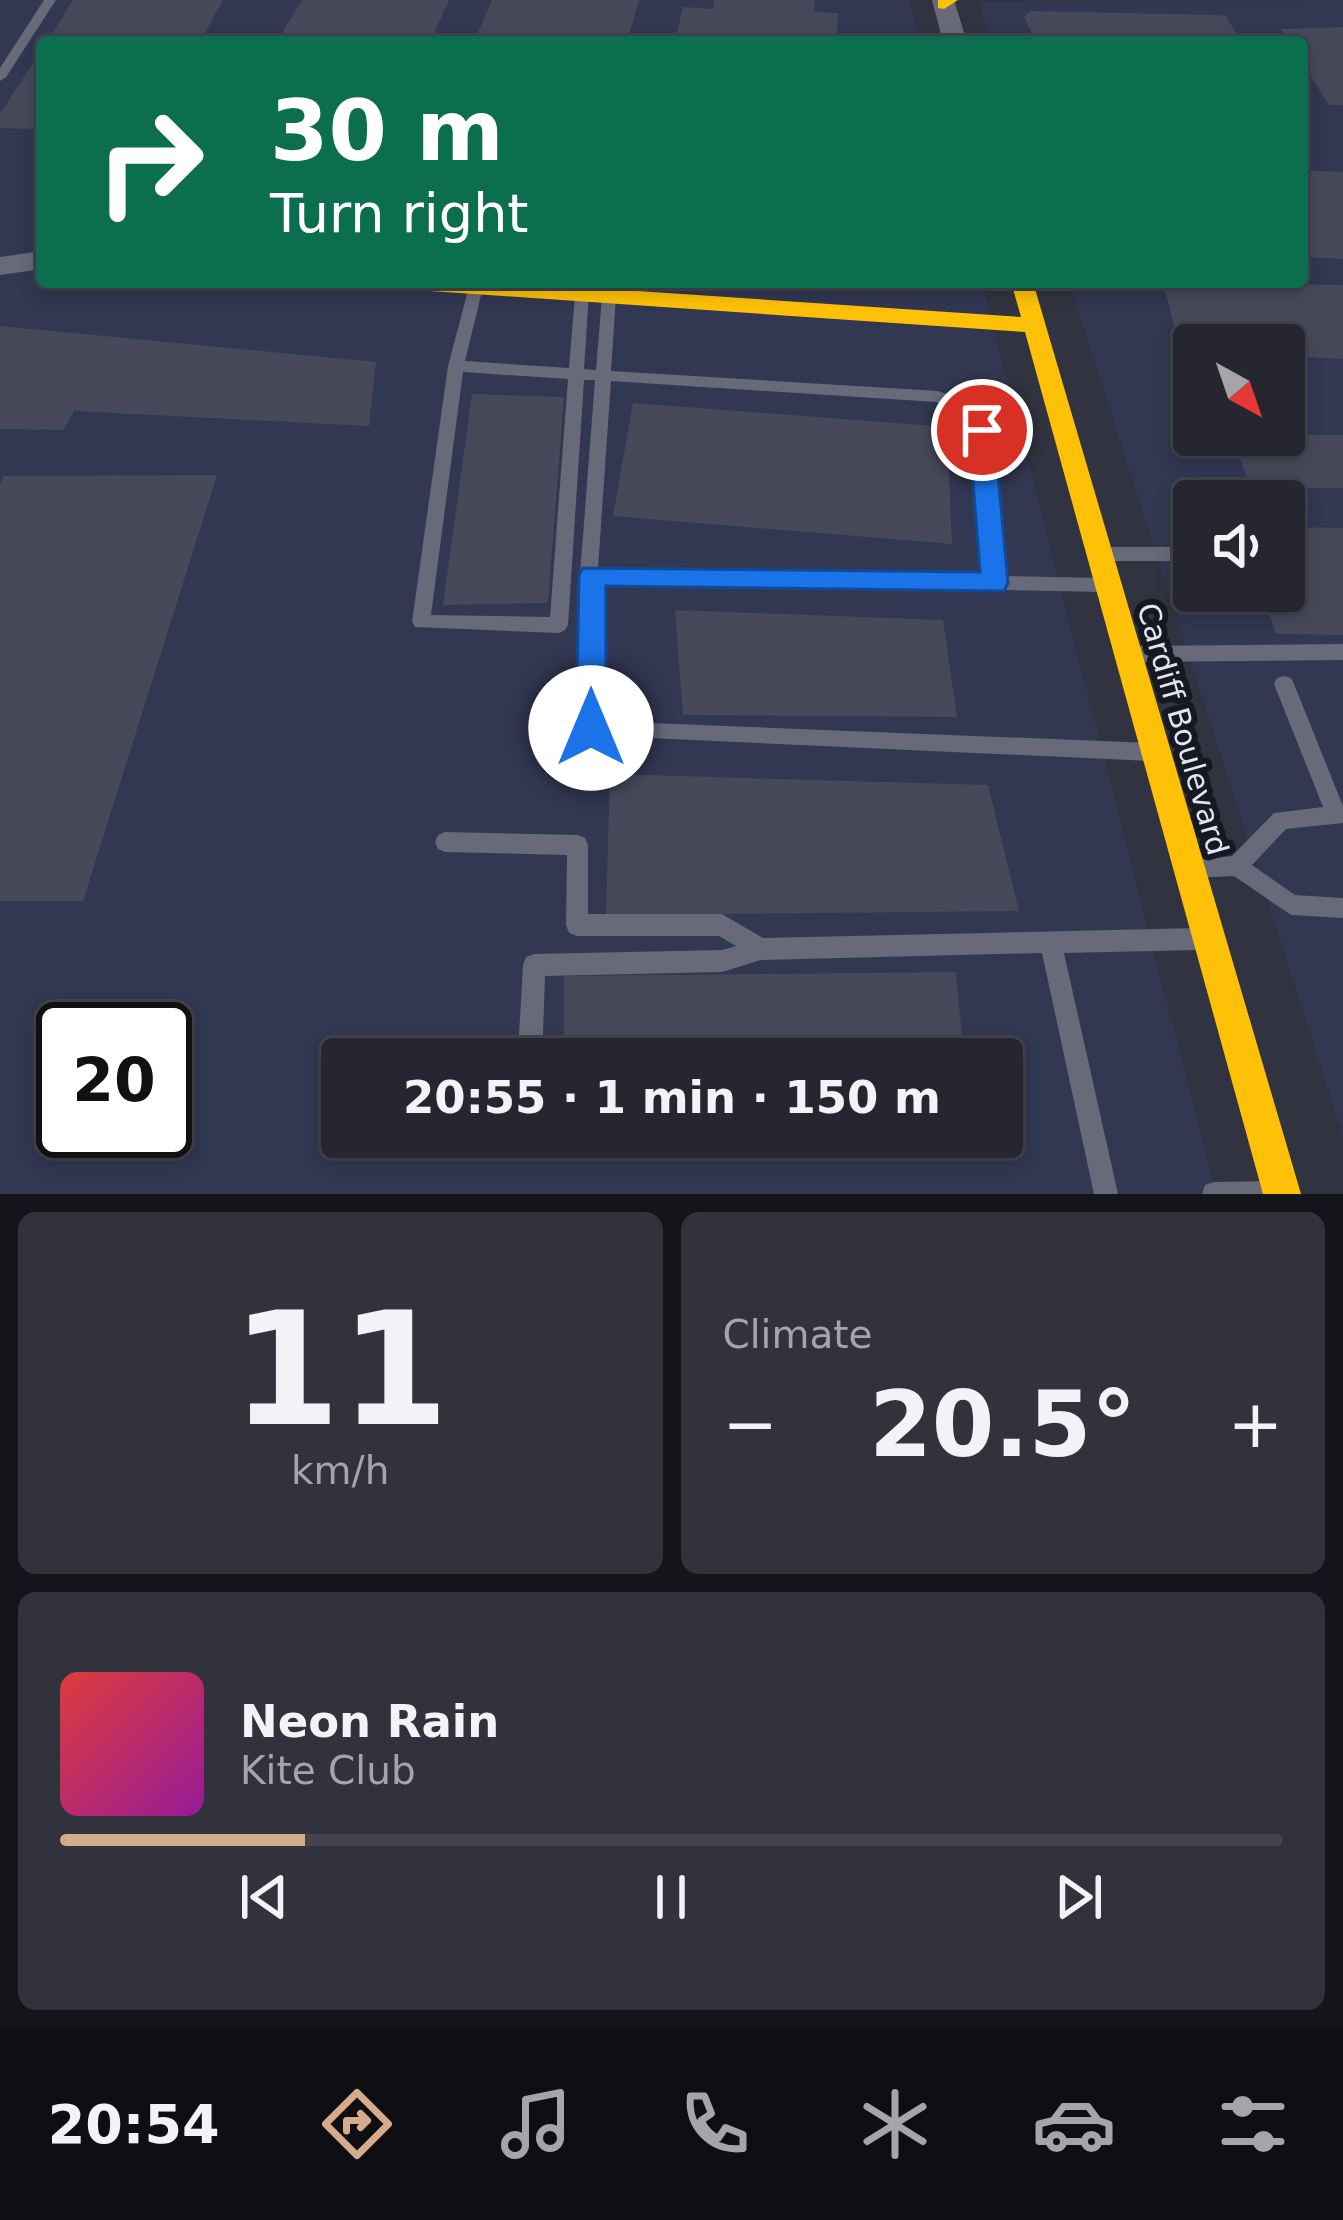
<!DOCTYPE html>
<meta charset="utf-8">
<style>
body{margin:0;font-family:"DejaVu Sans",sans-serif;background:#31323c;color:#f1f3f6;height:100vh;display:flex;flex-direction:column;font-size:45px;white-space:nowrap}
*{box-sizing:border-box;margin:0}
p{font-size:39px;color:#a3a5ab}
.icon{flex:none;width:66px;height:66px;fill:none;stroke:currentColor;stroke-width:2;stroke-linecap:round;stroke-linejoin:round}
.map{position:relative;height:1194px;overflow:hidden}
.details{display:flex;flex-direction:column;gap:18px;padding:18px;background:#14151a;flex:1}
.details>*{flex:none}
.guide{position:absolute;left:36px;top:36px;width:1272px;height:252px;border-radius:12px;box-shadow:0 6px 18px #0003,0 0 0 3px #42434c;background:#0b6e4f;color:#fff;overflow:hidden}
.needle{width:78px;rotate:140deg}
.buttons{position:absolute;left:1173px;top:324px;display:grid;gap:24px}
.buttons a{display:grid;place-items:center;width:132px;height:132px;border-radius:12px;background:#252630;box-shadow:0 6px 18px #0003,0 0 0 3px #42434c;font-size:60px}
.speed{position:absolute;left:36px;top:1002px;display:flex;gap:24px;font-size:60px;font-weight:700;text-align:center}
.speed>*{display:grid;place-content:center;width:156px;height:156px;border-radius:50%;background:#252630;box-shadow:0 6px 18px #0003,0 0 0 3px #42434c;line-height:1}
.speed .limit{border:6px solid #111;border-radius:18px;background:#fff;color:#111}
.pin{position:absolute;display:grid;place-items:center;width:102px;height:102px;color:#fff;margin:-51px;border:6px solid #fff;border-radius:50%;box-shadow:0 3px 12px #0007}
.me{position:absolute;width:132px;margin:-66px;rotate:0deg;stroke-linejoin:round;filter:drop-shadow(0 0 9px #0008)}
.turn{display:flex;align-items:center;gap:42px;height:252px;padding:0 36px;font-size:54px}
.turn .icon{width:156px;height:156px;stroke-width:2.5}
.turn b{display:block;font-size:84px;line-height:102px}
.big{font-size:90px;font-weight:800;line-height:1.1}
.details .widget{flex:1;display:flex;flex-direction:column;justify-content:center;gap:18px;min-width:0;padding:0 42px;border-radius:18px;background:#31323c}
.details .dial{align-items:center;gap:0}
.dial b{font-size:156px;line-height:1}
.song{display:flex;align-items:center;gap:36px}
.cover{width:144px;height:144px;border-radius:18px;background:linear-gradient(135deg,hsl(0 70% 55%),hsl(300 70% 35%))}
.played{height:12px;border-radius:6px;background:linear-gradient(90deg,#d6ab8b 20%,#42434c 20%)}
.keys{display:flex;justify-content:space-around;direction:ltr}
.heat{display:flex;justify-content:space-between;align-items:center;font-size:66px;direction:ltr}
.details .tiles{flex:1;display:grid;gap:18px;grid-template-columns:1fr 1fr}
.widget:last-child{grid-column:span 2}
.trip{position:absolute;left:321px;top:1038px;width:702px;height:120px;border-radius:12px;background:#252630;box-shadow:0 6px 18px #0003,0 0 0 3px #42434c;font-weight:800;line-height:120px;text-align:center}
.tabs{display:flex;height:192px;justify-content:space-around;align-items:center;background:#0f0f13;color:#a3a5ab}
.tabs .icon{width:84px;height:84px}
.tabs .active{color:#d6ab8b}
.tabs b{font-size:54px;color:#f1f3f6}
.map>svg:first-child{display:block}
</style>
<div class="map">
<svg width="1343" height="1194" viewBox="0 0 1343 1194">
<rect width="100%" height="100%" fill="#313340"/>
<g fill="#323752" fill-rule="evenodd">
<path d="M0 0H909L920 42H42V282H982L1216 1194H0ZM63 1029H165V1131H63ZM342 1059H1002V1137H342Z"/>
<path d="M1343 0V1136L1069 282H1302V42H992L979 2ZM1194 345H1284V435H1194ZM1194 501H1284V591H1194Z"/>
</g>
<g fill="#47495b">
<path d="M73 0H223L200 42H47Z"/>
<path d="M302 0H449L430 42 277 41Z"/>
<path d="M492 0H639L627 42H474Z"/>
<path d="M714 0H815L814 12 838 13 836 42H675L683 7 713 9Z"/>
<path d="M1030 11 1216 15 1226 16 1241 42H1036L1024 17Z"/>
<path d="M1343 27V105H1329L1302 62V42H1289L1281 29Z"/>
<path d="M42 49V129L0 128V114Z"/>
<path d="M1302 170 1343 172V259L1302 257Z"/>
<path d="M1163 282 1343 285V359L1284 356V345H1194V350H1180Z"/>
<path d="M0 326 376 362 369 426 74 411 63 430 0 429Z"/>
<path d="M472 394 564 397 548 603 443 605Z"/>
<path d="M633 403 947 427 952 544 613 516Z"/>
<path d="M1231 435H1343V488H1251Z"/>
<path d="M217 475 83 901H0V486L4 476Z"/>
<path d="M1284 527 1343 528V635L1276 634 1261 591H1284Z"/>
<path d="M675 610 943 620 957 717 683 715Z"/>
<path d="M610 774 988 785 1019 911 606 915Z"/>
<path d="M956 972 964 1059H564V976Z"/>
<path d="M854 1137H972L973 1144 854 1141Z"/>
</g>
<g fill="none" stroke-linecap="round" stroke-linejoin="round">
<g fill="#686a7a" fill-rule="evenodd">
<path d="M44 0H56L6 77 0 81V68Z"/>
<path d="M476 282 483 287 465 361 569 368 575 294 582 289 589 294 584 369 596 370 602 296 609 291 616 296 611 371 938 391 972 404 989 430 1002 576 1103 578 1109 580 1112 585 1109 590 1103 592 601 582V721L1151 743 1158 746 1161 752 1158 758 1151 761 584 735 581 729 583 580 580 575 595 380H584L568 625 565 630 559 633 415 627 412 622 448 366 469 287ZM463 372 568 379 550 617 431 615ZM611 381 936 402 960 412 973 431 984 576 598 568Z"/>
<path d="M1104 547H1194V561H1104L1095 554Z"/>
<path d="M1343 644V660L1133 662 1126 660 1124 654 1126 648 1133 646Z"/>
<path d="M1284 676 1291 678 1294 684 1343 806V823L1286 829 1252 865 1295 895 1343 898V918L1291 915 1234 876 1193 878 1186 875 1182 868 1186 861 1232 856 1274 813 1323 807 1274 684 1277 678Z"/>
<path d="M445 832 578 835 585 838 588 845V914H722L763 938 1198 928 1206 931 1209 939 1206 947 1198 950 1064 953 1118 1194H1094L1042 953 761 960 722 972 545 976 543 1035 539 1043 531 1047 523 1043 519 1035 523 965 526 957 534 954 722 950 736 946 719 936H577L569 933 566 925 567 855 445 852 438 849 435 842 438 835Z"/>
<path d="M1271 1181 1280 1184 1283 1194H1202L1205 1185 1214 1182Z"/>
</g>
<g fill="#686a7a" fill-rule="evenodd">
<path d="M932 0H954L967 42H943Z"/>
<path d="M42 251V269L0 275V257Z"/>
</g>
<g fill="#ffc107" fill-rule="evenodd">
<path d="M938 0H958L944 9 938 8Z"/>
<path d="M390 282H504L1021 317 1011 282H1033L1301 1194H1263L1025 332 401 289Z"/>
</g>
</g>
<path fill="#1a73e8" stroke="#114b97" stroke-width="3" d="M982 421 994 430 1008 583 1004 591 606 586V728L602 738 591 741 581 738 576 728 579 575 583 568 980 572 969 430Z"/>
<g text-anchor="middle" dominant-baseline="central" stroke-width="12" stroke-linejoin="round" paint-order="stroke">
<g font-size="30" fill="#e1e5f4" stroke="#161822">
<text transform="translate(1183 729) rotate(74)">Cardiff Boulevard</text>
</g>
</g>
</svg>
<div class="buttons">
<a><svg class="needle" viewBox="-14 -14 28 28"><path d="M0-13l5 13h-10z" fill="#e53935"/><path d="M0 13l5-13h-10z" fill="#a3a5ab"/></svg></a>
<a><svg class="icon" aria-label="sound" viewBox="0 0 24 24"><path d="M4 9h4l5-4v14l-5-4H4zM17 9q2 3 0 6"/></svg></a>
</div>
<div class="speed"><div class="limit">20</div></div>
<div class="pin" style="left:982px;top:430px;background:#d93025"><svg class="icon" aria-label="arrive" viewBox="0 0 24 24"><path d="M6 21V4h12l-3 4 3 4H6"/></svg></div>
<svg class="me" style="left:591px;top:728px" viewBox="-20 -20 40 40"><circle r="19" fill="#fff"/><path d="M0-13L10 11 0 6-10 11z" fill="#1a73e8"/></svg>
<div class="trip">20:55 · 1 min · 150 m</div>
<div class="guide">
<div class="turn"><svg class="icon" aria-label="right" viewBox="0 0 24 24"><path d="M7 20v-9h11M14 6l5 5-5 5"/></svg><div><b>30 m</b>Turn right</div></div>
</div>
</div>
<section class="details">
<div class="tiles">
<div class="widget dial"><b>11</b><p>km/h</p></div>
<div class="widget"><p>Climate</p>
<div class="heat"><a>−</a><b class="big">20.5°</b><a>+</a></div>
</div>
<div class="widget">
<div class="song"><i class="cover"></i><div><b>Neon Rain</b><p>Kite Club</p></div></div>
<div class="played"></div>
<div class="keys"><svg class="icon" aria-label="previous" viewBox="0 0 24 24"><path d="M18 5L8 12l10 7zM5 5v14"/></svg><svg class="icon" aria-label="pause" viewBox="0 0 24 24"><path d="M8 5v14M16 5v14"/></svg><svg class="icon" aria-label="next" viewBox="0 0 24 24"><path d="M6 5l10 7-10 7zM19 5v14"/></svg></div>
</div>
</div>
</section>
<nav class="tabs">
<b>20:54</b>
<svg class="icon active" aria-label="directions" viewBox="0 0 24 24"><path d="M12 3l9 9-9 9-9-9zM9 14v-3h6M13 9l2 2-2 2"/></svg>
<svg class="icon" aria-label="music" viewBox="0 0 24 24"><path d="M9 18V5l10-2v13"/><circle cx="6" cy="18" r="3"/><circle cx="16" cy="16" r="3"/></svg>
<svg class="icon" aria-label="phone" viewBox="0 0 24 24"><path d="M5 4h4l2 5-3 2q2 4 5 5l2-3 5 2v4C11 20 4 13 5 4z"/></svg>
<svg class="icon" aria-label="climate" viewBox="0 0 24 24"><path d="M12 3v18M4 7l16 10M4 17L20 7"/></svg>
<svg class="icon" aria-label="car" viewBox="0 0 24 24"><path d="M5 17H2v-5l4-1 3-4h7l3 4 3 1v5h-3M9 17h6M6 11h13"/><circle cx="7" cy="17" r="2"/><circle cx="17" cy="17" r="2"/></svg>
<svg class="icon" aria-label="filters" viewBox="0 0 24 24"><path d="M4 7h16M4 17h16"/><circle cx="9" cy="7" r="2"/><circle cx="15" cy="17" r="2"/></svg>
</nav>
